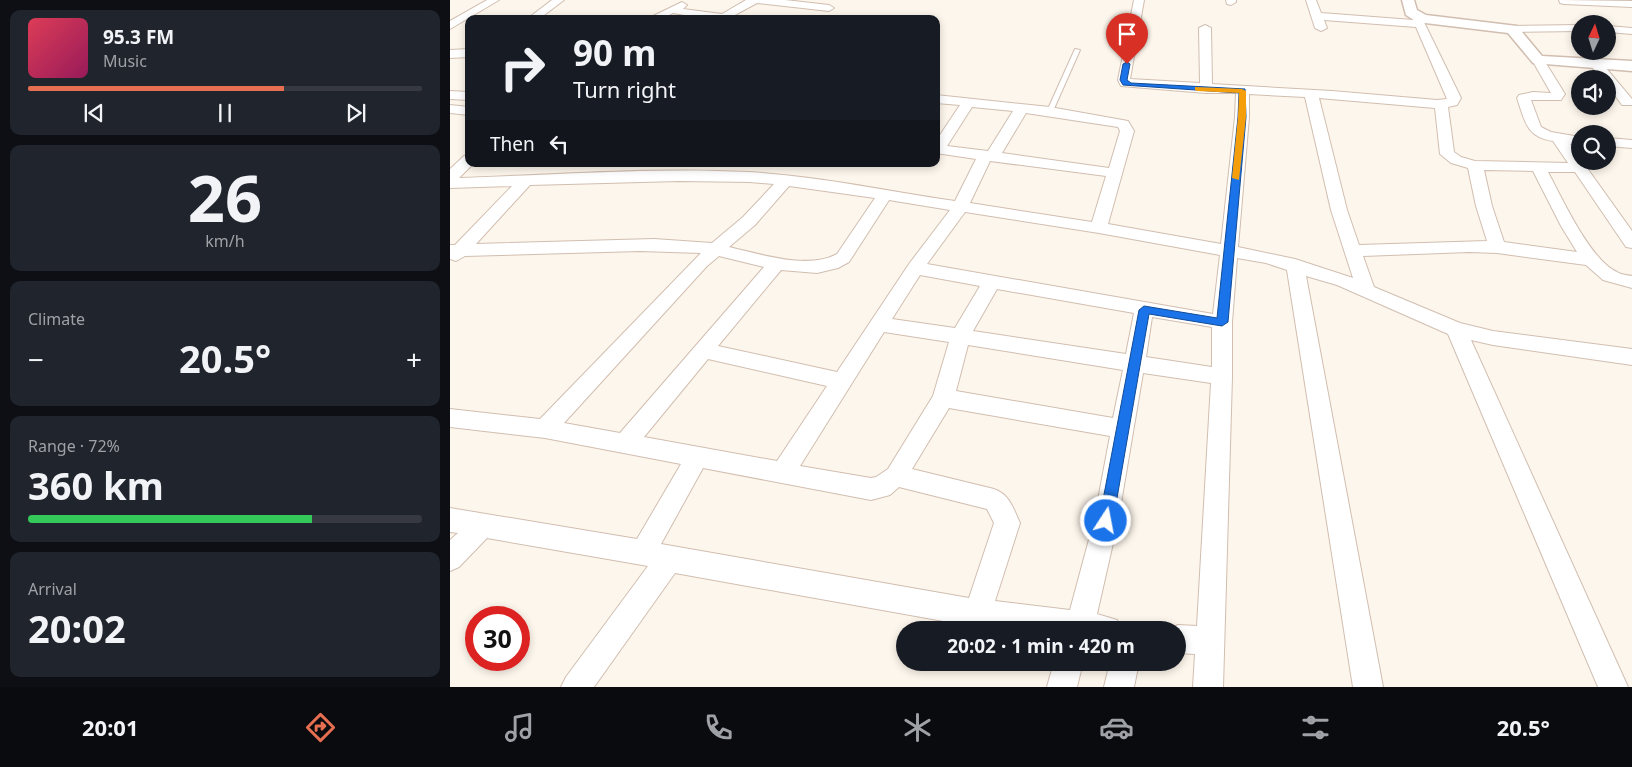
<!DOCTYPE html>
<meta charset="utf-8">
<style>
body{margin:0;font-family:"Noto Sans",sans-serif;background:#20242c;color:#f1f3f6;height:100vh;display:flex;flex-direction:column;font-size:19px;white-space:nowrap}
*{box-sizing:border-box;margin:0}
p{font-size:16px;color:#9ea1a6}
.icon{flex:none;width:28px;height:28px;fill:none;stroke:currentColor;stroke-width:2;stroke-linecap:round;stroke-linejoin:round}
.map{position:relative;flex:1;overflow:hidden}
.side{display:flex;flex-direction:column;gap:10px;padding:10px;background:#0d0f14;width:450px}
.side>*{flex:none}
.guide{position:absolute;left:15px;top:15px;width:475px;height:152px;border-radius:10px;box-shadow:0 2px 8px #0003;background:#171b24;color:#f1f3f6;overflow:hidden}
.needle{width:32px;rotate:4deg}
.fabs{position:absolute;left:1121px;top:15px;display:grid;gap:10px}
.fabs a{display:grid;place-items:center;width:45px;height:45px;border-radius:50%;background:#171b24;box-shadow:0 2px 8px #0003;font-size:25px}
.speed{position:absolute;left:15px;top:606px;display:flex;gap:10px;font-size:25px;font-weight:700;text-align:center}
.speed>*{display:grid;place-content:center;width:65px;height:65px;border-radius:50%;background:#171b24;box-shadow:0 2px 8px #0003;line-height:1}
.speed .limit{border:8px solid #d22;background:#fff;color:#111}
.pin{position:absolute;display:grid;place-items:center;width:42px;height:42px;color:#fff;margin:-51px -21px;border-radius:50% 50% 50% 0;rotate:-45deg;box-shadow:0 0 5px #0007}
.pin .icon{rotate:45deg}
.me{position:absolute;width:55px;margin:-28px;rotate:11deg;stroke-linejoin:round;filter:drop-shadow(0 0 4px #0008)}
.turn{display:flex;align-items:center;gap:18px;height:105px;padding:0 25px;font-size:22px}
.turn .icon{width:65px;height:65px;stroke-width:2.5}
.turn b{display:block;font-size:35px;line-height:42px}
.then{display:flex;align-items:center;height:48px;padding:0 25px;background:#0003;gap:10px;font-size:19px}
.big{font-size:38px;font-weight:700;line-height:1.1}
.side .card{flex:1;display:flex;flex-direction:column;justify-content:center;gap:8px;min-width:0;padding:0 18px;border-radius:10px;background:#20242c}
.side .dial{align-items:center;gap:0}
.dial b{font-size:65px;line-height:1}
.song{display:flex;align-items:center;gap:15px}
.cover{width:60px;height:60px;border-radius:8px;background:linear-gradient(135deg,hsl(350 70% 55%),hsl(330 70% 35%))}
.played{height:5px;border-radius:2px;background:linear-gradient(90deg,#e76f51 65%,#363941 65%)}
.keys{display:flex;justify-content:space-around;direction:ltr}
.heat{display:flex;justify-content:space-between;align-items:center;font-size:28px;direction:ltr}
.charge{height:8px;border-radius:4px;background:linear-gradient(90deg,#34c759 72%,#363941 0)}
.trip{position:absolute;left:446px;top:621px;width:290px;height:50px;border-radius:25px;background:#171b24;box-shadow:0 2px 8px #0003;font-weight:700;line-height:50px;text-align:center}
.menu{display:flex;height:80px;justify-content:space-around;align-items:center;background:#090b0e;color:#9ea1a6}
.menu .icon{width:35px;height:35px}
.menu .on{color:#e76f51}
.menu b{font-size:22px;color:#f1f3f6}
main{display:flex;flex:1;min-height:0}
.map>svg:first-child{display:block}
</style>
<main>
<section class="side">
<div class="card">
<div class="song"><i class="cover"></i><div><b>95.3 FM</b><p>Music</p></div></div>
<div class="played"></div>
<div class="keys"><svg class="icon" aria-label="previous" viewBox="0 0 24 24"><path d="M18 5L8 12l10 7zM5 5v14"/></svg><svg class="icon" aria-label="pause" viewBox="0 0 24 24"><path d="M8 5v14M16 5v14"/></svg><svg class="icon" aria-label="next" viewBox="0 0 24 24"><path d="M6 5l10 7-10 7zM19 5v14"/></svg></div>
</div>
<div class="card dial"><b>26</b><p>km/h</p></div>
<div class="card"><p>Climate</p>
<div class="heat"><a>−</a><b class="big">20.5°</b><a>+</a></div>
</div>
<div class="card"><p>Range · 72%</p><b class="big">360 km</b><div class="charge"></div></div>
<div class="card"><p>Arrival</p><b class="big">20:02</b></div>
</section>
<div class="map">
<svg width="1182" height="687" viewBox="0 0 1182 687">
<rect width="100%" height="100%" fill="#fdf6ec"/>
<g fill="none" stroke-linecap="round" stroke-linejoin="round">
<g stroke="#d1beb0" stroke-width="2">
<path id="service" d="M625 49 630 50 603 111 598 112 597 111Z"/>
</g>
<g stroke="#d1beb0" stroke-width="2">
<g id="minor">
<path d="M37 0H49L0 29V21Z"/>
<path d="M102 0H114L89 19H77Z"/>
<path d="M296 0H335L379 5 384 8 379 11 307 3 283 16 287 19H258L223 13 211 19H197L232 2 237 5 233 9 272 14Z"/>
<path d="M684 0H694L680 79 750 83 749 28 755 25 761 28 762 84 882 91 987 100 997 99 966 27 874 20 877 28 871 31 865 28 856 0H866L871 13 963 20V16H971L1011 98 1007 105 998 107 1004 152 1011 157 1025 161 1118 163 1103 141C1076 137 1075 121 1067 98L1069 95 1083 92 1101 93 1082 60 1084 57H1092L1115 94 1111 100H1081L1091 127 1101 132 1130 137V145L1120 144 1130 158V161H1132L1182 231V248L1176 247 1125 172H1098C1112 198 1140 260 1167 272 1171 275 1177 275 1182 276V288L1153 280 1136 265 1047 253 1019 252 913 256 924 287 1010 323 1043 331 1182 349V365L1043 345 1021 340 1178 687H1148L998 334 887 285 856 276 933 687H903L837 270 816 263 787 258 782 322V377L773 687H743L745 654 728 653V630H718L728 625 747 626 761 383 693 373 668 521 647 614 667 620 671 630H555L527 627 225 573 144 687H111L116 677 198 566 37 538 9 567 0 571V540L8 533 0 532V508L187 539 231 464 95 438 0 427V409L90 419 251 253 190 251 15 256 6 261 0 259V245H5L62 186 0 188V169L14 156 19 155V164H23L9 178C104 175 205 167 299 172 368 176 437 191 505 201L526 159 486 153V141L510 105 486 103V95L600 107 678 121 684 131 658 224 771 244 785 117 786 93H756L671 86 668 80ZM799 94 855 97 881 210 903 278 845 259 788 247 799 117ZM869 98 985 108 990 154 1001 163 1018 168 1026 206 1037 241 909 245 897 210ZM522 107 563 111 538 151 497 146ZM576 113 668 127 670 131 659 168 552 153ZM540 161 656 176 642 222 520 203ZM1034 170 1083 171 1111 226 1127 252 1054 242 1042 206ZM229 181 300 182 324 184 293 217 262 243 204 239 26 244 80 185ZM339 186 425 198 387 254C358 270 310 254 279 247L305 225ZM439 200 500 210 459 264 387 372 268 346 331 270 367 273 388 268 399 262ZM515 212 649 233 770 255 763 314 477 264ZM269 256 314 267 170 433 114 423 257 266ZM470 275 530 286 505 328 442 319ZM547 289 684 313 676 354 523 331ZM702 317 762 327V367L696 357ZM434 332 499 342 483 396 438 469 426 477 421 478 350 466ZM518 345 673 370 663 418 506 391ZM258 359 377 386 327 461 194 437ZM499 408 660 436 644 521 620 610 545 601 570 523C563 508 560 495 544 489L462 469ZM253 468 421 500 440 495 449 487 537 509 544 523 519 598 211 544Z"/>
<path d="M776 0H786V2L781 5 777 4Z"/>
<path d="M1109 0 1182 1V7L1114 4 1110 3Z"/>
<path d="M1130 25V31L1062 32 1056 29 1062 26Z"/>
<path d="M1158 26 1182 28V34L1158 32Z"/>
<path d="M19 49V57L0 58V50Z"/>
<path d="M1146 60 1150 61 1182 99V105H1172L1158 86V79H1151L1140 64Z"/>
<path d="M0 91 19 92V100L0 99Z"/>
<path d="M0 105 19 107V115L0 113Z"/>
<path d="M1158 138 1182 140V148L1158 146Z"/>
<path d="M604 662H633L627 687H597Z"/>
<path d="M660 662H689L684 687H654Z"/>
</g>
</g>
<g stroke="#d1beb0" stroke-width="3">
<path id="tertiary" d="M952 0H964L967 10 976 15 1067 26 1092 56 1182 61V71L1083 63 1058 33 967 22 956 15Z"/>
</g>
<use href="#service" fill="#fff" fill-rule="evenodd"/>
<use href="#minor" fill="#fff" fill-rule="evenodd"/>
<use href="#tertiary" fill="#fff" fill-rule="evenodd"/>
</g>
<path fill="#1a73e8" stroke="#114b97" d="M677 62 680 64 677 80 681 83 795 89 796 117 778 322 772 326 699 314 663 521 661 525 656 527 651 525 649 521 689 310 694 306 767 318 788 117 789 93 673 85 670 80 673 64Z"/>
<path fill="#f59e0b" d="M745 87 792 89 796 91V117L789 180 782 178 788 117 789 93 747 91 745 90Z"/>
</svg>
<div class="fabs">
<a><svg class="needle" viewBox="-14 -14 28 28"><path d="M0-13l5 13h-10z" fill="#e53935"/><path d="M0 13l5-13h-10z" fill="#9ea1a6"/></svg></a>
<a><svg class="icon" aria-label="sound" viewBox="0 0 24 24"><path d="M4 9h4l5-4v14l-5-4H4zM17 9q2 3 0 6"/></svg></a>
<a><svg class="icon" aria-label="search" viewBox="0 0 24 24"><circle cx="10" cy="10" r="6"/><path d="M15 15l6 6"/></svg></a>
</div>
<div class="speed"><div class="limit">30</div></div>
<div class="pin" style="left:677px;top:64px;background:#d93025"><svg class="icon" aria-label="arrive" viewBox="0 0 24 24"><path d="M6 21V4h12l-3 4 3 4H6"/></svg></div>
<svg class="me" style="left:656px;top:521px" viewBox="-20 -20 40 40"><circle r="17" fill="#1a73e8" stroke="#fff" stroke-width="3"/><path d="M0-11L8 9 0 5-8 9z" fill="#fff"/></svg>
<div class="trip">20:02 · 1 min · 420 m</div>
<div class="guide">
<div class="turn"><svg class="icon" aria-label="right" viewBox="0 0 24 24"><path d="M7 20v-9h11M14 6l5 5-5 5"/></svg><div><b>90 m</b>Turn right</div></div>
<div class="then">Then<svg class="icon" aria-label="left" viewBox="0 0 24 24"><path d="M17 20v-9H6M10 6l-5 5 5 5"/></svg></div>
</div>
</div>
</main>
<nav class="menu">
<b>20:01</b>
<svg class="icon on" aria-label="directions" viewBox="0 0 24 24"><path d="M12 3l9 9-9 9-9-9zM9 14v-3h6M13 9l2 2-2 2"/></svg>
<svg class="icon" aria-label="music" viewBox="0 0 24 24"><path d="M9 18V5l10-2v13"/><circle cx="6" cy="18" r="3"/><circle cx="16" cy="16" r="3"/></svg>
<svg class="icon" aria-label="phone" viewBox="0 0 24 24"><path d="M5 4h4l2 5-3 2q2 4 5 5l2-3 5 2v4C11 20 4 13 5 4z"/></svg>
<svg class="icon" aria-label="climate" viewBox="0 0 24 24"><path d="M12 3v18M4 7l16 10M4 17L20 7"/></svg>
<svg class="icon" aria-label="car" viewBox="0 0 24 24"><path d="M5 17H2v-5l4-1 3-4h7l3 4 3 1v5h-3M9 17h6M6 11h13"/><circle cx="7" cy="17" r="2"/><circle cx="17" cy="17" r="2"/></svg>
<svg class="icon" aria-label="filters" viewBox="0 0 24 24"><path d="M4 7h16M4 17h16"/><circle cx="9" cy="7" r="2"/><circle cx="15" cy="17" r="2"/></svg>
<b>20.5°</b>
</nav>
